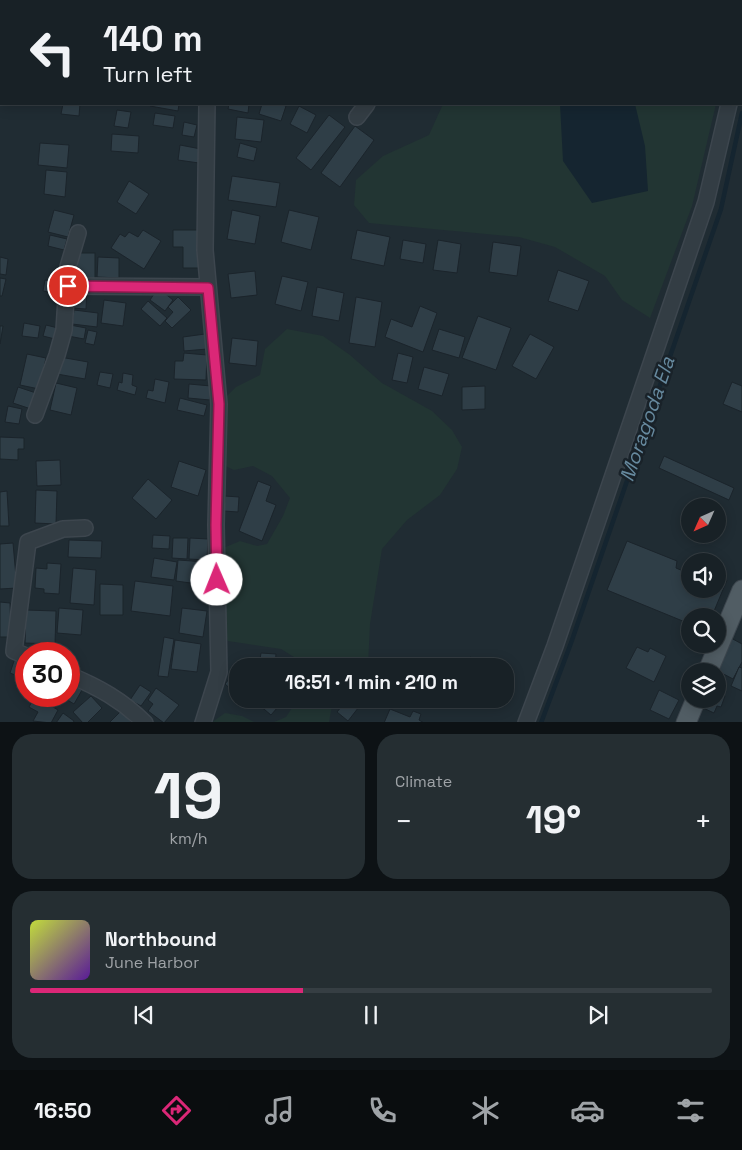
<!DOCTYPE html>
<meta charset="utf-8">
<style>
body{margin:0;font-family:"Space Grotesk",sans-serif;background:#252e32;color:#f1f3f6;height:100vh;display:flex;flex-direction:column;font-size:19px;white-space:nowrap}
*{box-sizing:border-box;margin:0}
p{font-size:16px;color:#9fa3a7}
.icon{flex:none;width:28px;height:28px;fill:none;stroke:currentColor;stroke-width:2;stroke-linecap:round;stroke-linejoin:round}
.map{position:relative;height:722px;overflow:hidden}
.details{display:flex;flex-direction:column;gap:12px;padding:12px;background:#0d1215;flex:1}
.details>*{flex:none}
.banner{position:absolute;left:0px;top:0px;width:742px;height:105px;box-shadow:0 2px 12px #0003,0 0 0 1px #363e43;background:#182126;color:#f1f3f6;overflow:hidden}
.needle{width:32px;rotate:225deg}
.tools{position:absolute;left:681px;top:498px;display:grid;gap:10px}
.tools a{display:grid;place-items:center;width:45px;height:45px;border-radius:50%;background:#182126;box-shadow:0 2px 12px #0003,0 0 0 1px #363e43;font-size:25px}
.speed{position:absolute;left:15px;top:642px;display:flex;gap:10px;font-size:25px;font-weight:700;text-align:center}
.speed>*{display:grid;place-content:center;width:65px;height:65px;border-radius:50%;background:#182126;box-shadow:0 2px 12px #0003,0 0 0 1px #363e43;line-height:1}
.speed .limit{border:8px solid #d22;background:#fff;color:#111}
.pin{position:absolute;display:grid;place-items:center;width:42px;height:42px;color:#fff;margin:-21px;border:2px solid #fff;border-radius:50%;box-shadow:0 1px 5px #0007}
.me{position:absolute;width:55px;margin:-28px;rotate:359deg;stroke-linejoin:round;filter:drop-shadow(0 0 4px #0008)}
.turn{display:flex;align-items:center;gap:18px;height:105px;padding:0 20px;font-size:22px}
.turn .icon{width:65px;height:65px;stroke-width:2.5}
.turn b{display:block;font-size:35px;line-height:42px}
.big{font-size:38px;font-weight:700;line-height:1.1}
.details .widget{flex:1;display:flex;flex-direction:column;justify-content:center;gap:8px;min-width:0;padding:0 18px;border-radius:20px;background:#252e32}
.details .dial{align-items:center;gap:0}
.dial b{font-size:65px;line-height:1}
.song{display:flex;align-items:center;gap:15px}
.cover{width:60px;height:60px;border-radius:8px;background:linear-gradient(135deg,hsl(70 70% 55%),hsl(270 70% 35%))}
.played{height:5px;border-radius:2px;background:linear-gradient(90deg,#db2777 40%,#363e43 40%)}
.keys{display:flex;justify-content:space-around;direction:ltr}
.heat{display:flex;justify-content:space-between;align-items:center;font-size:28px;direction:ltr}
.details .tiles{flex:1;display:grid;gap:12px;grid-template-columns:1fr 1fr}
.widget:last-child{grid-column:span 2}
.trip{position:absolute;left:229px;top:658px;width:285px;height:50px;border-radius:20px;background:#182126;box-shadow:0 2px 12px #0003,0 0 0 1px #363e43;font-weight:700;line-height:50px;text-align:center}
.dock{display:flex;height:80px;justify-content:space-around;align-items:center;background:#0a0d0f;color:#9fa3a7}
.dock .icon{width:35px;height:35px}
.dock .on{color:#db2777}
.dock b{font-size:22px;color:#f1f3f6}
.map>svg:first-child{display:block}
</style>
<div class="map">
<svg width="742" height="723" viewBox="0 0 742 723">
<rect width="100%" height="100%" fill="#202c33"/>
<g fill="#223533">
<path d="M514 0H740L513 1Z"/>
<path d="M443 104H716L692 206 650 318 622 300 605 276 555 247 519 237 369 223 354 205 356 180 383 156 429 135Z"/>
<path d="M287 329 323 336 350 355 382 383 432 411 452 430 462 447 457 469 440 495 407 520 382 549 370 624 368 666H303L302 662 281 649 228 641 223 635 221 549 240 541 257 546 267 544 283 516 290 498 272 476 253 466 234 470 225 466 223 400 236 387 260 375 265 349Z"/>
<path d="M298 699H339L332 706 329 722H274L286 717Z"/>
<path d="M225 713 242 716 254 722 211 723Z"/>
</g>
<path fill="#152530" d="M560 104H635L645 146 648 191 592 203 563 161Z"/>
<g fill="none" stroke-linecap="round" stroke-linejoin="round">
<path stroke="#152530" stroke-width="4.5" d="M541 723 571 643 721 209 742 113"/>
</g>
<g fill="#2f3e47" stroke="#1b242b">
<path d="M141 0H156L166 1H141Z"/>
<path d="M63 104H80L79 116 61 114Z"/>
<path d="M150 104H179L178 111 150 106Z"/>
<path d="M229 104H249L248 113 228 109Z"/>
<path d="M262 104H279L286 106 281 121 259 114Z"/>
<path d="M299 106 316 115 307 133 290 124Z"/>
<path d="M117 110 131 112 128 128 114 126Z"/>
<path d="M155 113 175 116 173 128 153 125Z"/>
<path d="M329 115 345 127 311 170 296 158Z"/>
<path d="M237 117 264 120 261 142 235 139Z"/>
<path d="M184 122 197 125 194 137 182 135Z"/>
<path d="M355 126 374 140 340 187 321 173Z"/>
<path d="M112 134 139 136 138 153 111 151Z"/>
<path d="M40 143 69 145 67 168 38 165Z"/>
<path d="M240 143 257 148 254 161 237 157Z"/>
<path d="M180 145 201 149 199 163 178 160Z"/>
<path d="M46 170 67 172 65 197 44 194Z"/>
<path d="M232 176 280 183 276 207 228 200Z"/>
<path d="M129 181 149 194 136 214 117 202Z"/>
<path d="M54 210 74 215 68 237 48 232Z"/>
<path d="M232 210 260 216 255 244 227 239Z"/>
<path d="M289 210 319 217 311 250 281 242Z"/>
<path d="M143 230 161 241 144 269 111 248 120 234 125 237 129 232 138 237Z"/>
<path d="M173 230H199V268H183V247H173Z"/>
<path d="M357 230 390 237 384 266 351 259Z"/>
<path d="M50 235 67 239 64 250 48 246Z"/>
<path d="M403 240 426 244 423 263 400 259Z"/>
<path d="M438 240 461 244 457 273 433 270Z"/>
<path d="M493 242 521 246 517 276 489 272Z"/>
<rect x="77" y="253" width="18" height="27"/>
<path d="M0 257 8 259 6 275 0 274Z"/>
<path d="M98 257 119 258V278L97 277Z"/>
<path d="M558 270 589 281 578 311 548 301Z"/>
<path d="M255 271 257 295 231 298 228 274Z"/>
<path d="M282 276 308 282 301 311 275 304Z"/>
<path d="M0 278 6 279 2 296H0Z"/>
<path d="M45 280 62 283 60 294 43 291Z"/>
<path d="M73 287 87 288 86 309 72 308Z"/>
<path d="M317 287 344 293 339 321 312 316Z"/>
<path d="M158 288 173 300 165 311 150 300Z"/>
<path d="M178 297 191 310 172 328 165 321 173 312 168 307Z"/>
<path d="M356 297 382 302 375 347 349 343Z"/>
<path d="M104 300 126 303 123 326 101 323Z"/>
<path d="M148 301 167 318 160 326 141 309Z"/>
<path d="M420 306 437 313 423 352 385 337 391 319 412 327Z"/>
<path d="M74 310 98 313 97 327 72 324Z"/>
<path d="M478 316 511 328 496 370 462 358Z"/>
<path d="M24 323 40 326 38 338 22 336Z"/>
<path d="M46 325 58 328 55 339 43 336Z"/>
<path d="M70 325 86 328 84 339 68 336Z"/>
<path d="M0 326H3L0 344Z"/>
<path d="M439 329 465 337 459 358 432 350Z"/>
<path d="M88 330 97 332 94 345 85 343Z"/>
<path d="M205 334 207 349 184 351 183 337Z"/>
<path d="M530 334 554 347 536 379 512 366Z"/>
<path d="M232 338 258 341 256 366 229 363Z"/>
<path d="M184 353 207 355 206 380 174 379 175 361H183Z"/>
<path d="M398 353 413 357 407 383 392 380Z"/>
<path d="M27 354 46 358 39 389 20 385Z"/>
<path d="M60 357 88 362 85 379 57 374Z"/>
<path d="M424 367 449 374 442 396 418 389Z"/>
<path d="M100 372 113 374 110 388 97 385Z"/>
<path d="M123 373 133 375 132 385 137 387 135 395 117 390 119 382 122 383Z"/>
<path d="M155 379 169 382 165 403 146 398 148 390 153 391Z"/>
<path d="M732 382 742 386V412L723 404Z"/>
<path d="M56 383 77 388 71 415 50 410Z"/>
<path d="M189 384 211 386 210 400 188 398Z"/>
<path d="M485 386V409L462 410V387Z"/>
<path d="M18 387 36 393 31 409 13 403Z"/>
<path d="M180 398 207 405 204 416 177 410Z"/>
<path d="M8 406 22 409 19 424 5 422Z"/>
<path d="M0 437 24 438V449H18V460L0 459Z"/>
<path d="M664 456 734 488 729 500 659 468Z"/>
<path d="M60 460 61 485 37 486 36 461Z"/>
<path d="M179 461 206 470 198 496 171 487Z"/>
<path d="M148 479 172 500 156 519 132 498Z"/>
<path d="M258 481 271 486 266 501 276 505 262 541 239 531Z"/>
<path d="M36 490 57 491 56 524 35 523Z"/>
<path d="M7 491 9 526H0V492Z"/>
<path d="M225 496 239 497 238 512 224 511Z"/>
<path d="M153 535 170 536 169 549 152 548Z"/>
<path d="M173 538H188L187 559 172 558Z"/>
<path d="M190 538 208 539 207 560 189 559Z"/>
<path d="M69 540 102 541 101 558 68 557Z"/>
<path d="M627 541 677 561 676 568 690 574V589H718V576L727 580 712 616H690V624L607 590Z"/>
<path d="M13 543 17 588 0 589V544Z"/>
<path d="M154 558 177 562 174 580 151 577Z"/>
<path d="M178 560 206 562 205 574 199 573 198 584 176 581Z"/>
<path d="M47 563 61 564 59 594 44 593V589L35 588 36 568 47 569Z"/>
<path d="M73 568 96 570 94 605 70 603Z"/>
<path d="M135 581 173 586 170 616 131 611Z"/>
<path d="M100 584 123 585V615H100Z"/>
<path d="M0 602 10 603 11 637H0Z"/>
<path d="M59 608 83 610 81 635 57 633Z"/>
<path d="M182 608 207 611 203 637 179 633Z"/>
<path d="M26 610 56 611 55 644 25 643Z"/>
<path d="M164 637 174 639 168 677 158 676Z"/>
<path d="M731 638 742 644V662L733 679 714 669Z"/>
<path d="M175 640 201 644 197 672 171 669Z"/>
<path d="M637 647 648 652 650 648 666 656 654 682 626 668Z"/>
<path d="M261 653 276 654 275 666H259Z"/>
<path d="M470 657 493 666H466Z"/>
<path d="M15 658 26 662V669L23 678 10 673Z"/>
<path d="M739 667 742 668V691L731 686Z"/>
<path d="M233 674 238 677V687L234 692 225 684Z"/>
<path d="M69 683 82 690 74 704 61 696H69Z"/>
<path d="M140 685 151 692 141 706 130 700Z"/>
<path d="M156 688 179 705 164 723 148 711 153 704 148 700Z"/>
<path d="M659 690 679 700 669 719 650 710Z"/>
<path d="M718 693 725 696 721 707 717 706 714 713 701 707 705 699H718Z"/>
<path d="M35 696 58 710 51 723 33 721 38 712 29 707Z"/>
<path d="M91 696 102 708 87 723H83L73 712Z"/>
<path d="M240 699H283L284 700 271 715 252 699 247 705Z"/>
<path d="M348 699H357L362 703 348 721 337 712Z"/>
<path d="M390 709 410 717 413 711 421 714 419 720 424 723H384Z"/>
<path d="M121 711 132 723H109Z"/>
<path d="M63 713 74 721 73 723H56Z"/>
</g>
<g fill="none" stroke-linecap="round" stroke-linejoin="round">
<g stroke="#3d464e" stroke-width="18">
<g id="minor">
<path d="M223 1V0"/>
<path d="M408 1V0"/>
<path d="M741 50 742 47"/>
<path d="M357 117 367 104"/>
<path d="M68 286 208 287"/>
<path d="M35 415 57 355 64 330 68 267 78 233"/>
<path d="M26 656 14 651 28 542 63 529 85 528"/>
<path d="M69 675C98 687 122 700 145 723"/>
<path d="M203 723 219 672 216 525 219 404 205 250 207 104"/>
<path d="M526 723 555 646 706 202 729 104"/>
</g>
</g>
<g stroke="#3d464e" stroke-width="21">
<g id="major">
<path d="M708 671 742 590"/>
<path d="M686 723 696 699"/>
</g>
</g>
<use href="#minor" stroke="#333d44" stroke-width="15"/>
<use href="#major" stroke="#515d64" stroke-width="19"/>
</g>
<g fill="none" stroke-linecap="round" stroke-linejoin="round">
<g stroke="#8e194d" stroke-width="12">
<path id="route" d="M68 286 208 288 219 404 216 525 217 580"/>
</g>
<use href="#route" stroke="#db2777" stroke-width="9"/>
</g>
<g text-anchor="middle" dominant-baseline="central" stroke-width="5" stroke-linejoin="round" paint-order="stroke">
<g font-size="20" font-style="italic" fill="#678a9f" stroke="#192229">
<text transform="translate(647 419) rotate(-71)">Moragoda Ela</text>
</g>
</g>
</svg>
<div class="tools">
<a><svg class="needle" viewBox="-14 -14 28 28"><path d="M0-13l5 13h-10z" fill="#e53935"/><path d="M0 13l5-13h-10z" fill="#9fa3a7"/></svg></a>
<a><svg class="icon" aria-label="sound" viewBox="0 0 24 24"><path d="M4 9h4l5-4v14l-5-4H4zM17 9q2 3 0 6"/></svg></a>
<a><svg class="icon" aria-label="search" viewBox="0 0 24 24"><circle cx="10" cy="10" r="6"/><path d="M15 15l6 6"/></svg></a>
<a><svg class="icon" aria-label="layers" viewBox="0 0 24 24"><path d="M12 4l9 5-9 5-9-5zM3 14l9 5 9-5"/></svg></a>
</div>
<div class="speed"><div class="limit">30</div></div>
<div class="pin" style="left:68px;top:286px;background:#d93025"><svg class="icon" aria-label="arrive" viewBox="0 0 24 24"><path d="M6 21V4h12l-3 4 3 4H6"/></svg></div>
<svg class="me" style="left:217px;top:580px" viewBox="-20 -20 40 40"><circle r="19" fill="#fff"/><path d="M0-13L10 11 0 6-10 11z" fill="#db2777"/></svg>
<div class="trip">16:51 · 1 min · 210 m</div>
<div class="banner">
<div class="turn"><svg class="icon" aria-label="left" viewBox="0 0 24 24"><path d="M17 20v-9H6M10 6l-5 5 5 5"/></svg><div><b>140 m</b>Turn left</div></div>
</div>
</div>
<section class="details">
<div class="tiles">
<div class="widget dial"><b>19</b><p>km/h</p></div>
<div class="widget"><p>Climate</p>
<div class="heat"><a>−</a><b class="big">19°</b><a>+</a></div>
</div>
<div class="widget">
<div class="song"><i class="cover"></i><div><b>Northbound</b><p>June Harbor</p></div></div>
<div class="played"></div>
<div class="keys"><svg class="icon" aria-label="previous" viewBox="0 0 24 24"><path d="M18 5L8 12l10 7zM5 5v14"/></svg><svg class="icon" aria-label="pause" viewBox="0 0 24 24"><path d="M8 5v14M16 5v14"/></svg><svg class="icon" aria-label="next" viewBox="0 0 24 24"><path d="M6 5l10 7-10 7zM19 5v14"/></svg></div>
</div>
</div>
</section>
<nav class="dock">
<b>16:50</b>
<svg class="icon on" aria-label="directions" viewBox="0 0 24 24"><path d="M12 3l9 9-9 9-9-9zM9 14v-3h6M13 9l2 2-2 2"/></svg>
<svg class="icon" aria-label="music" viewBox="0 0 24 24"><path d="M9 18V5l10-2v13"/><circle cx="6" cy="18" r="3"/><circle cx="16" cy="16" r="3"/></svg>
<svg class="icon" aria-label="phone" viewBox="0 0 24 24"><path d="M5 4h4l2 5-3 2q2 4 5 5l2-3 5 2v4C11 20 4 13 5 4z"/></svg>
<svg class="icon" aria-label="climate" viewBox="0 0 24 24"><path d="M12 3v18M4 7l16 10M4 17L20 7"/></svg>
<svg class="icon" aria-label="car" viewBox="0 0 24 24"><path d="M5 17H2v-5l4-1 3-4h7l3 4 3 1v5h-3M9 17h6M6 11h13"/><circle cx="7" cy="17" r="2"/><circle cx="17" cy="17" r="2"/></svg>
<svg class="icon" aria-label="filters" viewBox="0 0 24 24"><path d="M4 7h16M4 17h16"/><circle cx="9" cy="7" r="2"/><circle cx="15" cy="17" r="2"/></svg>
</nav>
